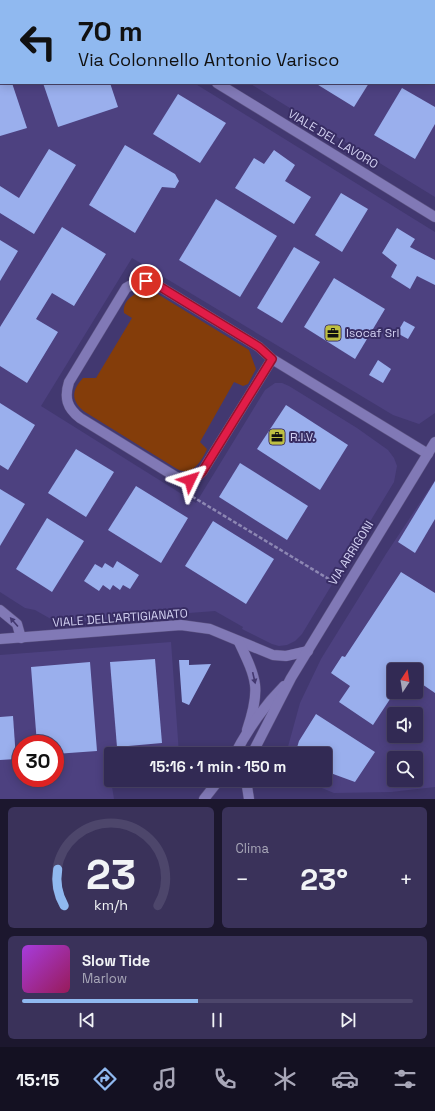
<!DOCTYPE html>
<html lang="it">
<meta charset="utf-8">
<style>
body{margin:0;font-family:"Space Grotesk",sans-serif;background:#3a325a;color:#f1f3f6;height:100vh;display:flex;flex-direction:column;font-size:15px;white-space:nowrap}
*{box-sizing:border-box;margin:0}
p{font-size:13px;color:#a8a7b8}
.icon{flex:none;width:22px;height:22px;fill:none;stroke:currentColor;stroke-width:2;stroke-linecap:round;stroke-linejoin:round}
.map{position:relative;height:799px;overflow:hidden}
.panel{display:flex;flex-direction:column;gap:8px;padding:8px;background:#1c172e;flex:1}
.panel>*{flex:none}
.hud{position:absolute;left:0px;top:0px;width:435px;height:84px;box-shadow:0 2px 10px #0003,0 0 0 1px #4d466b;background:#90b9f0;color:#111;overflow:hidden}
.needle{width:26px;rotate:12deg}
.controls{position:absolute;left:387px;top:663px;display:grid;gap:8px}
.controls a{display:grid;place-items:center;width:36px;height:36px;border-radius:4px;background:#322a54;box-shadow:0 2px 10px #0003,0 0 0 1px #4d466b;font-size:20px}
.speed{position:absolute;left:12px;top:735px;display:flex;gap:8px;font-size:20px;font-weight:700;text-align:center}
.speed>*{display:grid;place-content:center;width:52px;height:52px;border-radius:50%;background:#322a54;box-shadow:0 2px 10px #0003,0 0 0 1px #4d466b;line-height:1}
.speed .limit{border:6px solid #d22;background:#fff;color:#111}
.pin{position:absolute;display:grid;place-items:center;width:34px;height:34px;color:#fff;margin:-17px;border:2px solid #fff;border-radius:50%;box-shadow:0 1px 4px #0007}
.me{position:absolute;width:44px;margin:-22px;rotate:49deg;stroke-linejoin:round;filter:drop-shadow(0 0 3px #0008)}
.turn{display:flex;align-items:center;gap:14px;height:84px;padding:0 12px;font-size:18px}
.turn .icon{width:52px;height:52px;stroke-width:2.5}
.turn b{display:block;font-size:28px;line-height:34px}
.big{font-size:30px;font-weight:700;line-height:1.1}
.panel .card{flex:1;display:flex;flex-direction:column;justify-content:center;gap:6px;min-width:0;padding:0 14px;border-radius:6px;background:#3a325a}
.panel .dial{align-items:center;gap:0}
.dial svg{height:104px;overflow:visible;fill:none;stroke:#4d466b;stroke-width:7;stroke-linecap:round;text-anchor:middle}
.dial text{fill:#f1f3f6;stroke:none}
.song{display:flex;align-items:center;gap:12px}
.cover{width:48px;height:48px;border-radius:6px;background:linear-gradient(135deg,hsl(280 70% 55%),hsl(330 70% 35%))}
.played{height:4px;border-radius:2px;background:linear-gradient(90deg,#90b9f0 45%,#4d466b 45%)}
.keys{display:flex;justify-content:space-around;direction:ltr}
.heat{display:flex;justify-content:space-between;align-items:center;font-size:22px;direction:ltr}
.panel .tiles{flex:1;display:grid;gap:8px;grid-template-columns:1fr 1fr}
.card:last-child{grid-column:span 2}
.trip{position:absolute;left:104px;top:747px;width:228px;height:40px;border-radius:4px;background:#322a54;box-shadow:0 2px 10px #0003,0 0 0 1px #4d466b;font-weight:700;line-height:40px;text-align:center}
.tabs{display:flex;height:64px;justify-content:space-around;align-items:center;background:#141122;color:#a8a7b8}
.tabs .icon{width:28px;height:28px}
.tabs .current{color:#90b9f0}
.tabs b{font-size:18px;color:#f1f3f6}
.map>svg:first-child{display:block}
</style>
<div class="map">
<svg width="435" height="799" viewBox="0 0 435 799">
<rect width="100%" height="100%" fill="#423870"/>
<g fill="#4d4180" fill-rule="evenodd">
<path d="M0 0H435V197L249 83H434V1H1L0 29Z"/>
<path d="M0 69 1 83H194L435 232V413L419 424 393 415 132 258 41 406 196 503 265 390 275 383H282L289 386 357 428 388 450 394 458 397 466 394 482 302 634 295 641 287 645 279 646 272 644 242 629 243 627 215 611 58 623 35 610 25 608 0 592Z"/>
<path d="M435 480V787L391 792 334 793 302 780H325V754H286L300 703 321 659 386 554ZM394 670H416V692H394ZM394 714H416V736H394ZM394 758H416V780H394Z"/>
<path d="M171 642 179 754H111V780L114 799H0V655ZM21 744H55V778H21Z"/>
</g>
<path fill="#843d0a" d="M151 290 249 350 256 369 248 384 243 386 234 382 200 442 207 449C201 462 192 477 177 469L85 412C71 401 71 391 83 378H96L132 318 124 313C122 298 139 290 151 290Z"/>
<g fill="#9aafed">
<path d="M0 83H12L27 128 0 136Z"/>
<path d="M43 83H110L118 107 58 127Z"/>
<path d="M315 83H369L354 107Z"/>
<path d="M402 88 435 107V124L415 159 374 135Z"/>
<path d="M178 94 226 123 200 163 153 134Z"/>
<path d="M125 145 175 174 179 181 175 188 162 187 135 233 89 205Z"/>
<path d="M49 149 76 165 34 234 0 213V186L19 198Z"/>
<path d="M274 150 295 165 285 181 311 197 294 224 235 188 254 158 264 164Z"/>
<path d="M341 193 368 209 342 252 315 235Z"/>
<path d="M216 199 277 236 240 297 179 260Z"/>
<path d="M62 227 106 254 74 306 52 293 36 319 58 332 27 383 0 366V327Z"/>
<path d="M397 228 415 239 410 247 435 260V285L417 276 410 289 391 277 397 265 382 253Z"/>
<path d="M0 240 18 251 0 281Z"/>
<path d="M294 247 320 262 282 323 257 308Z"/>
<path d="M334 278 385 309 355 359 304 327Z"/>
<path d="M404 321 415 327 408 339 397 333Z"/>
<path d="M378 360 391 369 383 383 369 375Z"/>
<path d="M0 403 35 425 8 470 0 465Z"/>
<path d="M286 405 348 445 320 490 257 449Z"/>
<path d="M76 449 114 472 86 517 48 493Z"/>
<path d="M240 463 308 506 287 540 219 497Z"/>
<path d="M435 481V519L415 553 398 542Z"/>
<path d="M136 486 188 518 161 563 108 530Z"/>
<path d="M0 489 25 504 0 546Z"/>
<path d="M47 518 84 541 52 592 16 569Z"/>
<path d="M213 521 274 559 246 604 185 566Z"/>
<path d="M117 561 139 575 130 589 123 585 120 590 113 585 110 590 103 585 99 591 84 581 95 564 102 568 105 563 113 568Z"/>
<path d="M401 572 435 593V693L416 680V670H394V693L373 725 339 702 350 686 331 673 342 656 345 657Z"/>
<path d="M155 659 162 743 117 747 110 662Z"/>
<path d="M179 660H189V665L211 664 189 705 182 702Z"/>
<path d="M90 662 97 751 55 754V744H37L31 667Z"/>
<path d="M316 714 375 752 355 782 325 771V754H295L299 741Z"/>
<path d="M13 716 16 759 0 760V717Z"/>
</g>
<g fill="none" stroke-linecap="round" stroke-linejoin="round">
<g stroke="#5c5382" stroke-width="11">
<g id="street">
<path d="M0 46H1"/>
<path d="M217 83 435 217"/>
<path d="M272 359 202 472C193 481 187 481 176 477L80 418C67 408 64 398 69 382L126 288C135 282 143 281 154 283L259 347 272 359 428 454"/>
<path d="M0 610 17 624 21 638"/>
<path d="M0 639 181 625 210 629 273 655 286 656 308 651"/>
<path d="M239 642C257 680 261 689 247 730"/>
</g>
</g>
<g stroke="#5c5382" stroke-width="11">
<g id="secondary">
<path d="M235 754C248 729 264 706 284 686"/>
<path d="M252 754 291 678 435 442"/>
<path d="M246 780 249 799"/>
<path d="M204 799 219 780"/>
</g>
</g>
<path stroke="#8d87b3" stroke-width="2.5" stroke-dasharray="4 2" stroke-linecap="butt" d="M192 490 193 497 337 584"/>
<use href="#street" stroke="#8179b6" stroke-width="10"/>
<use href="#secondary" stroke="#8179b6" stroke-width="10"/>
</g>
<defs><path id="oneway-solid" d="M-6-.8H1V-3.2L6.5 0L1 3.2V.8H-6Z"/></defs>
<g fill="#433870">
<use href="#oneway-solid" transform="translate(14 622) rotate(-131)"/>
<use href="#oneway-solid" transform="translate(254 678) rotate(77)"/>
</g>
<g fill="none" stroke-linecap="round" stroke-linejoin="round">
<g stroke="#92132f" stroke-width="10">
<path id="route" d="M146 281 154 283 259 347 272 359 202 472 197 477 190 480"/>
</g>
<use href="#route" stroke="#e11d48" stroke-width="7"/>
</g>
<defs>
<g id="office-square" transform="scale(0.9)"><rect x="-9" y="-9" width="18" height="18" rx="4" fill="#bebf42" stroke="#382d64"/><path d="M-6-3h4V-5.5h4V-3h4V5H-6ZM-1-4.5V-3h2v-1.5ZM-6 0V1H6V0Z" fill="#111"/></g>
</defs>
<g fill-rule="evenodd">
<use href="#office-square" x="333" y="333"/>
<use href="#office-square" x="277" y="437"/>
</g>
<g text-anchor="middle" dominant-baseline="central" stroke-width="4" stroke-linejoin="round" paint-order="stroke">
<g font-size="12" fill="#d2d0f1" stroke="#382d64">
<text transform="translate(333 139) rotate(31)">VIALE DEL LAVORO</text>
<text transform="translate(351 553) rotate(-58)">VIA ARRIGONI</text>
<text transform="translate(120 618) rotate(-4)">VIALE DELL'ARTIGIANATO</text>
</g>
<g font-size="12" fill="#d2d0f1" stroke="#382d64" text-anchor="start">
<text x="346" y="333">Isocaf Srl</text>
<text x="290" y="437">R.I.V.</text>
</g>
</g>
</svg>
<div class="controls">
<a><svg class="needle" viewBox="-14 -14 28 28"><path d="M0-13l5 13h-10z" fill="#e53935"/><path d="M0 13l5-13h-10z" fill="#a8a7b8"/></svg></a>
<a><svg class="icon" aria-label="sound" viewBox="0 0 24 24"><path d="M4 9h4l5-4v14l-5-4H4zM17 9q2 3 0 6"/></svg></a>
<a><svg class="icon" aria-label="search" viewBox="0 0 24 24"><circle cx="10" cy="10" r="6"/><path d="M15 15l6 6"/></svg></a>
</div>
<div class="speed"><div class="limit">30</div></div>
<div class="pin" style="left:146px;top:281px;background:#d93025"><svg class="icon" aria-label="arrive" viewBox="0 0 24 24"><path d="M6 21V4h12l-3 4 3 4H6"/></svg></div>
<svg class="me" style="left:190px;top:480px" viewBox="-20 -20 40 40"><path d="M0-17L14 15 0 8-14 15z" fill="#e11d48" stroke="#fff" stroke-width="4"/></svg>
<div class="trip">15:16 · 1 min · 150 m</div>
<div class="hud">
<div class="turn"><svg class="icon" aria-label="left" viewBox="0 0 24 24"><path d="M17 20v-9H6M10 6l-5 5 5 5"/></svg><div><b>70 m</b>Via Colonnello Antonio Varisco</div></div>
</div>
</div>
<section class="panel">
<div class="tiles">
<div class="card dial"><svg viewBox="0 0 100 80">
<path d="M14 69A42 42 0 1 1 86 69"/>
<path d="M14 69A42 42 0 0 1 9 41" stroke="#90b9f0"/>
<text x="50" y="56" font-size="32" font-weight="700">23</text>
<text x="50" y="72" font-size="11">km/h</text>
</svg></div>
<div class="card"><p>Clima</p>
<div class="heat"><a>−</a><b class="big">23°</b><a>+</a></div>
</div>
<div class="card">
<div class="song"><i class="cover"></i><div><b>Slow Tide</b><p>Marlow</p></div></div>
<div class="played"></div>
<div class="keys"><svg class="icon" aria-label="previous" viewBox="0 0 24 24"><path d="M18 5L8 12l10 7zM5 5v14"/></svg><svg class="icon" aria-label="pause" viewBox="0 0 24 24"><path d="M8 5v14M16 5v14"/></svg><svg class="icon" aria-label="next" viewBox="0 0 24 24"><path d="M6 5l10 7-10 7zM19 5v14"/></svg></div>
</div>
</div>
</section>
<nav class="tabs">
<b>15:15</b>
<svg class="icon current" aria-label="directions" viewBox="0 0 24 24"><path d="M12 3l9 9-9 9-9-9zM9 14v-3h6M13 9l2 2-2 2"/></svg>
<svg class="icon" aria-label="music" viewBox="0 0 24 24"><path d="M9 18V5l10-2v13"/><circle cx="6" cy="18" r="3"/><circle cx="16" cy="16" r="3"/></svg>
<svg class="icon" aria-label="phone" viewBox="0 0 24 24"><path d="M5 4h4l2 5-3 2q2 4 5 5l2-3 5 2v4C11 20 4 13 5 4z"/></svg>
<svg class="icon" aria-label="climate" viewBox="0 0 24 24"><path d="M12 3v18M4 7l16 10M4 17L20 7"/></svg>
<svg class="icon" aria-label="car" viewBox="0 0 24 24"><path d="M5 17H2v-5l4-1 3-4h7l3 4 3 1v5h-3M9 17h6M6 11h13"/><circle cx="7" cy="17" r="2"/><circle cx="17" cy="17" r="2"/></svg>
<svg class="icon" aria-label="filters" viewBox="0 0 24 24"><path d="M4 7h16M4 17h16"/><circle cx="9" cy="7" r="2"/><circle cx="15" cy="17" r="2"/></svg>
</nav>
